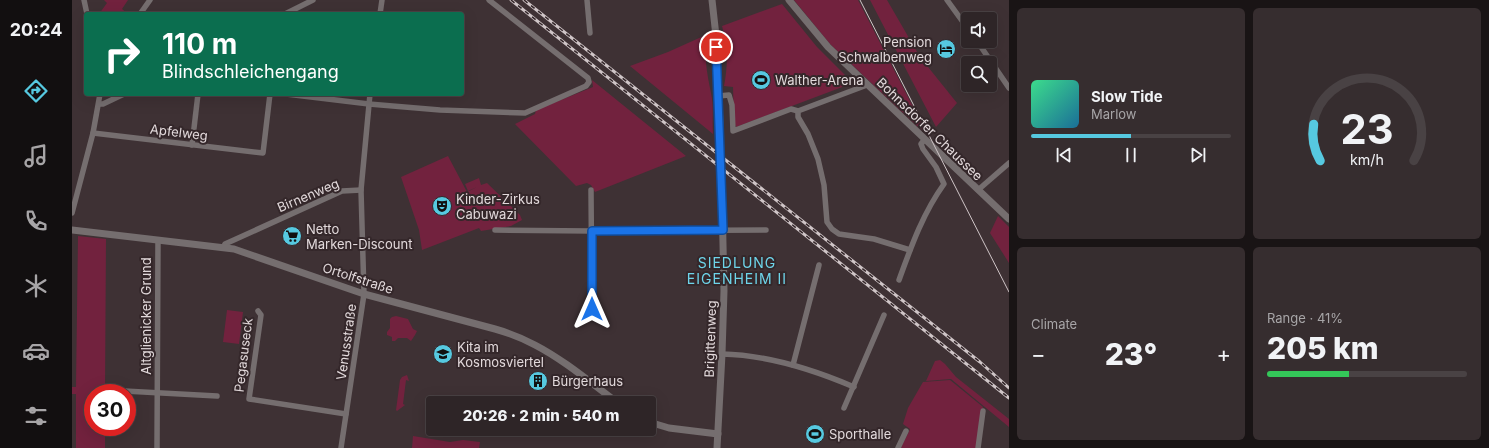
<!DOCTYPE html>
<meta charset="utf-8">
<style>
body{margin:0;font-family:Inter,sans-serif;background:#362d2f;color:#f1f3f6;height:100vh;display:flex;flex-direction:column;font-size:15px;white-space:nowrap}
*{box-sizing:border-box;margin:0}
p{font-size:13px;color:#a7a5a7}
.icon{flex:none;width:22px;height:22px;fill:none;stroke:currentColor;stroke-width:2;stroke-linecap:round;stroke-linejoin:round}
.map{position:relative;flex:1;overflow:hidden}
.details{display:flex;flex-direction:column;gap:8px;padding:8px;background:#191415;width:480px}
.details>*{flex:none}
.banner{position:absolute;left:12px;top:12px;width:380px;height:84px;border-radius:4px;box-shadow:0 4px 16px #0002,0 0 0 1px #494244;background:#0b6e4f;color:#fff;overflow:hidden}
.fabs{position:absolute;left:889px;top:12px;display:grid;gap:8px}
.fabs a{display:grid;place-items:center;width:36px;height:36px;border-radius:4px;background:#2e2527;box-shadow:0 4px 16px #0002,0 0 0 1px #494244;font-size:20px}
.speed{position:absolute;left:12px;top:384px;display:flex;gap:8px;font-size:20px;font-weight:700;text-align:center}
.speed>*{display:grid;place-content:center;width:52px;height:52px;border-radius:50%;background:#2e2527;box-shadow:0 4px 16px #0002,0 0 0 1px #494244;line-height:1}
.speed .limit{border:6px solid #d22;background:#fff;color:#111}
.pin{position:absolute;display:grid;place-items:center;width:34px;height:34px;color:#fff;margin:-17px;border:2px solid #fff;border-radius:50%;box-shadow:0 1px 4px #0007}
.me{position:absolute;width:44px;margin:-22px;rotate:0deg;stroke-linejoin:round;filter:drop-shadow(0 0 3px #0008)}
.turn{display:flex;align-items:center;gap:14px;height:84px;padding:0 12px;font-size:18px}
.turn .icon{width:52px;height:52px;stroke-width:2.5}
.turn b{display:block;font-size:28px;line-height:34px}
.big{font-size:30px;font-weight:800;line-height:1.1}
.details .widget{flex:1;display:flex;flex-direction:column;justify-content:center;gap:6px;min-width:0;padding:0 14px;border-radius:6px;background:#362d2f}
.details .dial{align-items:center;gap:0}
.dial svg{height:104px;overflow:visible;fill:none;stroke:#494244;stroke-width:7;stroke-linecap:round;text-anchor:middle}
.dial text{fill:#f1f3f6;stroke:none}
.song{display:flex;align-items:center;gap:12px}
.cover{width:48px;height:48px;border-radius:6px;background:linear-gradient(135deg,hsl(150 70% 55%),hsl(200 70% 35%))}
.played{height:4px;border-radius:2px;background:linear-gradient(90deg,#56c9e0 50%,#494244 50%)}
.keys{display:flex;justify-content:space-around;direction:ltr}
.heat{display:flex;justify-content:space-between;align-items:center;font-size:22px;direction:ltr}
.charge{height:6px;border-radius:3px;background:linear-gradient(90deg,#34c759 41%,#494244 0)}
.details .tiles{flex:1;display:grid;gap:8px;grid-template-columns:repeat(2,1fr)}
.trip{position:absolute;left:354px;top:396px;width:230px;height:40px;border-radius:4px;background:#2e2527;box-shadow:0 4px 16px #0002,0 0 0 1px #494244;font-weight:800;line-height:40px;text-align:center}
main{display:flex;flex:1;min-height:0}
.dock{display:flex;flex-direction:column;width:72px;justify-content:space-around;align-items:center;background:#120f10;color:#a7a5a7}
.dock .icon{width:28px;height:28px}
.dock .on{color:#56c9e0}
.dock b{font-size:18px;color:#f1f3f6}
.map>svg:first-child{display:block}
</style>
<main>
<nav class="dock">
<b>20:24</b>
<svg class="icon on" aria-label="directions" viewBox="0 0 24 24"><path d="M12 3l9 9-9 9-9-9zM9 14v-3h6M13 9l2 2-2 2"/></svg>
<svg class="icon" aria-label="music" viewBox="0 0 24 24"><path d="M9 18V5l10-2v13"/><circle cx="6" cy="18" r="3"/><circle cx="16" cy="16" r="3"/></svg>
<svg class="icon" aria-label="phone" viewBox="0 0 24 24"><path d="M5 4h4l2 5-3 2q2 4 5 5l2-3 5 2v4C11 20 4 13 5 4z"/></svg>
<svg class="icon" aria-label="climate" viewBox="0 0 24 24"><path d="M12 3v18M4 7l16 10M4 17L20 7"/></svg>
<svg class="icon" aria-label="car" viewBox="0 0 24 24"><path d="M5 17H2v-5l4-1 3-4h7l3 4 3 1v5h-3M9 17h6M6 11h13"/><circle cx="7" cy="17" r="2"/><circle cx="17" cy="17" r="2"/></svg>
<svg class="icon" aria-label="filters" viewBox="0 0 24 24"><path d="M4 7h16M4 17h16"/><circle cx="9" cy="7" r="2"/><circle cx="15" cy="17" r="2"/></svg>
</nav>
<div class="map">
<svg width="937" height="448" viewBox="0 0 937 448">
<rect width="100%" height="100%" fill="#3e3134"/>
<g fill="#72223e">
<path d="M32 0H56L50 9 56 14H27L35 3Z"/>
<path d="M722 0H786L854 132 845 126 758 44Z"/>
<path d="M798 0H815L848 57 885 103 864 127Z"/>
<path d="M710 4 745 47 781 83 664 127 662 121 661 87 652 86C656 66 656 46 650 26Z"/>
<path d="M636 34C631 54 635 73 639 93 642 106 640 121 641 134L558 66 596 52Z"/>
<path d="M520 80 614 156 523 192 519 185 515 183 504 186 443 124 463 114 464 110 521 87Z"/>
<path d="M376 156 395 192 405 187 396 191 393 184 407 178 409 185 415 183 448 215 450 220 439 226 409 231 407 228 350 250 347 230 329 177Z"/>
<path d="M926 216 937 227V263L918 233Z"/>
<path d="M6 236 34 239 33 393H21V427H33V448H4V394H0V387H4Z"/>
<path d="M155 310 171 312 167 344 151 342Z"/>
<path d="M324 316 336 319 341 329 345 331 343 335 339 341 335 338H326L323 341H320V337L315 335V332L318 328V319L320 317Z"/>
<path d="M868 360 873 364 884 377 937 419V427L879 379 854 381 863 361Z"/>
<path d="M335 375 337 381 334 380 331 404 333 405 325 411 324 410 328 380 330 377Z"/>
<path d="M878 380 911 407 906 448H829C831 441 836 435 838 429L831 424 836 408 851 382Z"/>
<path d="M341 436 378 442 391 440 408 442 407 448H340Z"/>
</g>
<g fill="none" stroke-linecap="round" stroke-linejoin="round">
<g stroke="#756e6f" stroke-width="5.5">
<path d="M12 0 15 14"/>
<path d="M515 0 518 33"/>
<path d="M875 0 896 29"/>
<path d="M68 14 78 0"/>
<path d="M213 14 241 0"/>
<path d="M308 14 310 0"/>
<path d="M905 41 937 88"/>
<path d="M795 85 726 111V117L736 134 746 159 752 185 755 222 760 229 767 234 802 239 838 250"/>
<path d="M214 94 297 104 368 110 453 113 514 86 517 82 516 78 417 0"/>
<path d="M646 96 657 95 660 105 661 131 719 109 726 111"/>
<path d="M27 104H31L52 94"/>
<path d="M21 133 191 153 198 94"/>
<path d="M120 145 126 94"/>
<path d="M519 190 520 309"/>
<path d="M906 190 937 163"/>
<path d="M0 213 21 133 28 94"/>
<path d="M423 230 519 231 694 230"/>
<path d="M151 248 153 244 270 191 289 190"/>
<path d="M827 280C839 247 851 213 872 184L864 167 851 149 849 144 852 140"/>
<path d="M186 311 189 315 177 399 274 414"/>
<path d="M650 354C696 355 740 369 782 387"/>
<path d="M721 365 747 265"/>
<path d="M34 390 145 396"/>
<path d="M772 408 812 315"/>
<path d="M85 448 86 240"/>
<path d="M269 448 292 294 289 190 298 94"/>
<path d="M826 448 834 431"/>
<path d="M906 448 911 411"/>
</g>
<g stroke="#756e6f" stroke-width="7">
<path d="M640 0 644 36 648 125"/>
<path d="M717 0 756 47 937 219"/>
<path d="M0 230 162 249 292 294 423 329C437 333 450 338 463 345 492 360 519 383 546 403"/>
<path d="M577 422 597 428 646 434"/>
<path d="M645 448 650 354 652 291 650 197"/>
</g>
<path stroke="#cfc5c7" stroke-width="1" d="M788 0 937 292"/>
<g stroke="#cfc5c7" stroke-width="3">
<g id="rail">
<path d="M439 0 937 398"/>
<path d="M452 0 908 362 937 388"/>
</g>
</g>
<use href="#rail" stroke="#34272a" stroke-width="1.5" stroke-dasharray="4.5" stroke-linecap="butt"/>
<path stroke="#756e6f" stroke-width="7" d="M648 125 650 197"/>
</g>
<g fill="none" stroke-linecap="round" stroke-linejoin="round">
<g stroke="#114b97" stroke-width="10">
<path id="route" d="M520 309V231L651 230 644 47"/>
</g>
<use href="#route" stroke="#1a73e8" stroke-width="7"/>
</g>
<defs>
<g id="hotel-disc" transform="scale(1)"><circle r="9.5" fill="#56c9e0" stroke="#34272a"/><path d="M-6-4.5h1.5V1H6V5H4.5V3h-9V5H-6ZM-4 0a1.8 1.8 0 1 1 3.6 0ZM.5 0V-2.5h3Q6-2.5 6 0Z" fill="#111"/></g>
<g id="stadium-disc" transform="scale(1)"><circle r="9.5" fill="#56c9e0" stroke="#34272a"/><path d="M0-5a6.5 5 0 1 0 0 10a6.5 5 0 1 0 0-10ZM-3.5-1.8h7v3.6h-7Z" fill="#111"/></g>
<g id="theatre-disc" transform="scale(1)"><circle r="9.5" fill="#56c9e0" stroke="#34272a"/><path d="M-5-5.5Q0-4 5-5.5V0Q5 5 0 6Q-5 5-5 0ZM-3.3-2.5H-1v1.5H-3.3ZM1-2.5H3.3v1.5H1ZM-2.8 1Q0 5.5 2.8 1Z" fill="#111"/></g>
<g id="supermarket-disc" transform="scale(1)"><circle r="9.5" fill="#56c9e0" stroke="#34272a"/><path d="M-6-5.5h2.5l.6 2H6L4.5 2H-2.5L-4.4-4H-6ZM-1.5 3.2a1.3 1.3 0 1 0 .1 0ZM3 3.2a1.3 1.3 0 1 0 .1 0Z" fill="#111"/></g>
<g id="school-disc" transform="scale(1)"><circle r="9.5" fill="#56c9e0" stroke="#34272a"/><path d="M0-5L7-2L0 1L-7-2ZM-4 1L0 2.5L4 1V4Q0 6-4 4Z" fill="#111"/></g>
<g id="building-disc" transform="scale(1)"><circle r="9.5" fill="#56c9e0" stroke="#34272a"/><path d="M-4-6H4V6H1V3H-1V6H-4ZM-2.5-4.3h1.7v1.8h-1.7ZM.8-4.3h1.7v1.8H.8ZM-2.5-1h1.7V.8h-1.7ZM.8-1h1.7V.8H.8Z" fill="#111"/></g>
</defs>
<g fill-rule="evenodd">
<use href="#hotel-disc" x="874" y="49"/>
<use href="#stadium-disc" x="689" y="80"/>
<use href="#theatre-disc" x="370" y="206"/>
<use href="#supermarket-disc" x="220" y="236"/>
<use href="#school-disc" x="371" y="354"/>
<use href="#building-disc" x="466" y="381"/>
<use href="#stadium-disc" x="743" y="434"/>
</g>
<g text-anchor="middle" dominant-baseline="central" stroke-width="4" stroke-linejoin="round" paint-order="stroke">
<g font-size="13" fill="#e2d9db" stroke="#34272a" text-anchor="start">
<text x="860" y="42" text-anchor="end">Pension<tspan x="860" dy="15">Schwalbenweg</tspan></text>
<text x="703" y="80">Walther-Arena</text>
<text x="384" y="199">Kinder-Zirkus<tspan x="384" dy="15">Cabuwazi</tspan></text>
<text x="234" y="229">Netto<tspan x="234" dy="15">Marken-Discount</tspan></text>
<text x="385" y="347">Kita im<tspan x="385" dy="15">Kosmosviertel</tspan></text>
<text x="480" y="381">Bürgerhaus</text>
<text x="757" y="434">Sporthalle</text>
</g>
<g font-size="13" fill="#e2d9db" stroke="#34272a">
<text transform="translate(858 129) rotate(44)">Bohnsdorfer Chaussee</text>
<text transform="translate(107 132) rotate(7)">Apfelweg</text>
<text transform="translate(236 195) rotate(-23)">Birnenweg</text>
<text transform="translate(286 278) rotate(18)">Ortolfstraße</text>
<text transform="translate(74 316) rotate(-90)">Altglienicker Grund</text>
<text transform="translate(638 339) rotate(-88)">Brigittenweg</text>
<text transform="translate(274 342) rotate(-82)">Venusstraße</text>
<text transform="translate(171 355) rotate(-83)">Pegasuseck</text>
</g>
<g font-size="14" letter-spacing="1" fill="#6ed5ea" stroke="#34272a">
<text x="665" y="262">SIEDLUNG<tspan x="665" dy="16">EIGENHEIM II</tspan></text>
</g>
</g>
</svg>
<div class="fabs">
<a><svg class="icon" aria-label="sound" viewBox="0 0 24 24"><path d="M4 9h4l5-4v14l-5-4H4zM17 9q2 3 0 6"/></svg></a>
<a><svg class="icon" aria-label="search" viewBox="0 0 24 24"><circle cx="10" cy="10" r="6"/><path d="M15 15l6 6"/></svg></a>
</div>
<div class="speed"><div class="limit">30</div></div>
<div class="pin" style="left:644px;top:47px;background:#d93025"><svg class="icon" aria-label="arrive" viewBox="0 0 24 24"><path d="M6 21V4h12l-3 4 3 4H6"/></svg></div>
<svg class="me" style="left:520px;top:309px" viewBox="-20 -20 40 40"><path d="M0-17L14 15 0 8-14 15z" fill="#1a73e8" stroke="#fff" stroke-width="4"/></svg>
<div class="trip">20:26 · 2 min · 540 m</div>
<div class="banner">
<div class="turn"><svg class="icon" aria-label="right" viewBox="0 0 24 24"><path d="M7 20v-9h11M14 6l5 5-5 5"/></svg><div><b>110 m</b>Blindschleichengang</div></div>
</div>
</div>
<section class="details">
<div class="tiles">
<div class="widget">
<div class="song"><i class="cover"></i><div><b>Slow Tide</b><p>Marlow</p></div></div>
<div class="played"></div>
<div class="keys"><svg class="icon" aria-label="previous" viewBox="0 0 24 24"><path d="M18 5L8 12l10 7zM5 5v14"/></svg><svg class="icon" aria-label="pause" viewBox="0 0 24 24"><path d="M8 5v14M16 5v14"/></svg><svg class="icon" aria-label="next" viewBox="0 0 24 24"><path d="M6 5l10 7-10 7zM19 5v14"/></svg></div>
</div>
<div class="widget dial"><svg viewBox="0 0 100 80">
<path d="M14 69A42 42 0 1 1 86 69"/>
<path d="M14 69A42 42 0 0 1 9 41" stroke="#56c9e0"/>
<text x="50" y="56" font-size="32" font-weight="700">23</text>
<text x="50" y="72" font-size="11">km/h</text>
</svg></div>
<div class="widget"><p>Climate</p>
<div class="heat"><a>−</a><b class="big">23°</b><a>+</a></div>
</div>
<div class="widget"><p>Range · 41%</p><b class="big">205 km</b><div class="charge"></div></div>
</div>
</section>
</main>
